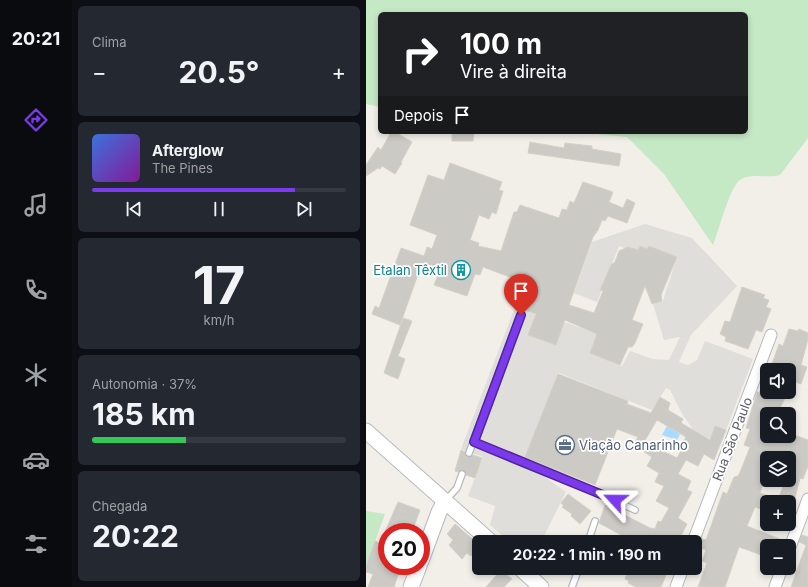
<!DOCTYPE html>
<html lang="pt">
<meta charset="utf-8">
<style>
body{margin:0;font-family:Inter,sans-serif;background:#242831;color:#f1f3f6;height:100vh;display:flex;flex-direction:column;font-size:15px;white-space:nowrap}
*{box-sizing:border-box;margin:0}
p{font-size:13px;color:#9ea1a6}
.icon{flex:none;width:22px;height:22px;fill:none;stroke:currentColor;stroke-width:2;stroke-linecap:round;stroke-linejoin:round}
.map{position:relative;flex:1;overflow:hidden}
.sheet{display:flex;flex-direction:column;gap:6px;padding:6px;background:#0d0f14;width:294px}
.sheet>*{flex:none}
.guide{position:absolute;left:12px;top:12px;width:370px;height:122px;border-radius:6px;box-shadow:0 2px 6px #0003;background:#202124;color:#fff;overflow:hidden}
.fabs{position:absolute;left:394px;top:363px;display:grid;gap:8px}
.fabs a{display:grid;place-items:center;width:36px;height:36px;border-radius:6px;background:#171b24;box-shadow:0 2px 6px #0003;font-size:20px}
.speed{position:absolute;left:12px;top:523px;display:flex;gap:8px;font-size:20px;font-weight:700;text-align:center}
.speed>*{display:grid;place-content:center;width:52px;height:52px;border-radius:50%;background:#171b24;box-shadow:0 2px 6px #0003;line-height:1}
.speed .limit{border:6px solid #d22;background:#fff;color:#111}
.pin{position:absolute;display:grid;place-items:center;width:34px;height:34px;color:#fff;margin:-41px -17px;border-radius:50% 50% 50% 0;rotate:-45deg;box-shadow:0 0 4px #0007}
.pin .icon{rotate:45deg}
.me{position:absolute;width:44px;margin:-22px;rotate:294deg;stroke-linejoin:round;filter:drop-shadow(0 0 3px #0008)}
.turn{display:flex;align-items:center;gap:14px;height:84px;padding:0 16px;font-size:18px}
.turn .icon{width:52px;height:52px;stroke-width:2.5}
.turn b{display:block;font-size:28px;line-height:34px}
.then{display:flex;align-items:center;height:38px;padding:0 16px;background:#0003;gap:8px;font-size:15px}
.big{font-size:30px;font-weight:700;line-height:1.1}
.sheet .card{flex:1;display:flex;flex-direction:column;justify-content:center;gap:6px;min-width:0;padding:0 14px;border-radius:6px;background:#242831}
.sheet .dial{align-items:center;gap:0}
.dial b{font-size:52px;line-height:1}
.song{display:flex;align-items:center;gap:12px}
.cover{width:48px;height:48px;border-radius:6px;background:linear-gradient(135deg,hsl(220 70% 55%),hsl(290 70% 35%))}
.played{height:4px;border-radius:2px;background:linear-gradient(90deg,#7c3aed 80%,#363941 80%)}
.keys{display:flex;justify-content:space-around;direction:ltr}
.heat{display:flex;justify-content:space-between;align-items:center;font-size:22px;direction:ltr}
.charge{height:6px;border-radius:3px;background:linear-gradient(90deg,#34c759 37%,#363941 0)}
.trip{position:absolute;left:106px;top:535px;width:230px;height:40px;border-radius:6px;background:#171b24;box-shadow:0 2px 6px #0003;font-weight:700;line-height:40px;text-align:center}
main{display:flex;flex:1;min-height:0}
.dock{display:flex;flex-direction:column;width:72px;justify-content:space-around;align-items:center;background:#090b0e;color:#9ea1a6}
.dock .icon{width:28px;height:28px}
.dock .on{color:#7c3aed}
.dock b{font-size:18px;color:#f1f3f6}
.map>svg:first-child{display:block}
</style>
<main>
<nav class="dock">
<b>20:21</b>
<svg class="icon on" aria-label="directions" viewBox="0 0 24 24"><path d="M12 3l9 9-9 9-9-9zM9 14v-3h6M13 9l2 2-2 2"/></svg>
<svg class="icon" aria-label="music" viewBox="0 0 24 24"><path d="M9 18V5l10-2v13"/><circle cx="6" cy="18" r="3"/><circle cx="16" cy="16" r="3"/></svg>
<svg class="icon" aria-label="phone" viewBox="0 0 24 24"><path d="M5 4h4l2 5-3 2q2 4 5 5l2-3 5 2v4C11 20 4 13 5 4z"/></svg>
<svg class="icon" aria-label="climate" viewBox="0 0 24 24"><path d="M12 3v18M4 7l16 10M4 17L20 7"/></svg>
<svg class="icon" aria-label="car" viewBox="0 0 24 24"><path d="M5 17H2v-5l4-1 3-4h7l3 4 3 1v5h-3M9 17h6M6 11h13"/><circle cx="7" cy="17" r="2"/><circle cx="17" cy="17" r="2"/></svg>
<svg class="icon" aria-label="filters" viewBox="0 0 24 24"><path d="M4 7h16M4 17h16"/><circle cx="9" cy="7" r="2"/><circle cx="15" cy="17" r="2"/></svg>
</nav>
<section class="sheet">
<div class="card"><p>Clima</p>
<div class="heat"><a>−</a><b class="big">20.5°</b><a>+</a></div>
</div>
<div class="card">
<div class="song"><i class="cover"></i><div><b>Afterglow</b><p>The Pines</p></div></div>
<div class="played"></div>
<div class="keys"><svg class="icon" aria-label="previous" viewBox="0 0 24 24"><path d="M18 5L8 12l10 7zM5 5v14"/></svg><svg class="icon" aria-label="pause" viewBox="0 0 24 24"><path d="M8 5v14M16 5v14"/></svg><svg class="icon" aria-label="next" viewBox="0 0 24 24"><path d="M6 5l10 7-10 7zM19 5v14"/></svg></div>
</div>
<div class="card dial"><b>17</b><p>km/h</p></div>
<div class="card"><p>Autonomia · 37%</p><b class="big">185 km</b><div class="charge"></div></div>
<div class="card"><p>Chegada</p><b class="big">20:22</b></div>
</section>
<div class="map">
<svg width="442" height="587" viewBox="0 0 442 587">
<rect width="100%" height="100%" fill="#f1efe8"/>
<path fill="#e0deda" d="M279 224 326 238 371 286 325 335 313 362 322 365 331 360 339 341 387 359 360 430 349 426 344 439 328 431 315 412 304 390 300 388 286 410 193 373 159 456 171 462 168 469 200 492 175 542H144L124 525 129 506 102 496 117 457 95 449 149 307 170 315 162 335 189 345 199 322 231 334 224 353 256 366 264 351 287 359 303 360 314 337 298 340 287 304 297 301 311 257 283 247 278 256 253 246 231 302 208 293 226 242Z"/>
<g fill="#c5e8c5">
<path d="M0 0H442V138L414 175C401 179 385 172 374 180 364 186 352 233 347 245L298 174 261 137 211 132H380V14H14V107L0 104Z"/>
<path d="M0 511 19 514 0 566Z"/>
</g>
<path fill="#aadaff" d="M301 426 314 434 311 440 296 435Z"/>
<g fill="#cccac5" stroke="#d6d1c6" fill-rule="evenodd">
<path d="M25 132H29L46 142 35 162 36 163 29 174 16 166 14 169 12 168 0 176V165L12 147 15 150Z"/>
<path d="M86 132H108L107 141H86Z"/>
<path d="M164 142 198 148 199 143 226 146V149L255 154 253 166 162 153Z"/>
<path d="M84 163 136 182 133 190 137 191 130 214 126 212 123 219 113 215 104 240 113 243 112 246 135 251 148 212H151L154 205 193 218 196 209 201 210 204 201 208 203 217 182 247 192 243 202 257 208 261 199 269 203 261 223 242 216 239 221 236 220 232 230 227 237 203 305 228 313 237 291 234 290 245 265 249 262 253 251 262 247 272 250 274 246 281 249 283 246 311 257 295 295 296 301 286 304 279 286 266 320 277 324 269 343 266 347H262L254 365 224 353 231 334 199 320 190 345 162 335 170 314 149 307 157 282 117 267 114 275 109 274 101 296 68 285 74 270 56 263 34 325 6 314 9 306 13 308 35 248 58 256 61 247 66 249 71 235 44 225 62 175 78 180Z"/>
<path d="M376 287 399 295 397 298 403 300 400 307 405 309 396 332 390 330 382 349 359 341 360 337 354 334 359 321 364 322Z"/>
<path d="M37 318 46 321 32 356 39 359 32 379 18 373Z"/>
<path d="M423 329 432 331 433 329 442 333V339L435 365 441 367 435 384 423 380V370H404L413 344 417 346Z"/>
<path d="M192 374 262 401 261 404 285 413 294 397 304 403 302 410 317 419 315 423 344 440 349 426 360 430 348 460 338 454 332 466 320 460 312 474 325 481 321 490 326 492 312 518 321 524 312 542H268L233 523 239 505 286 529V528L289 529 292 521 295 522 303 508 290 501 298 486 289 482 293 473 281 466 286 457 267 445 272 437 251 429 229 485 159 457ZM291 420 320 437 317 443 319 444 311 458 278 442Z"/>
<path d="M391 392H422L411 414H401V436H423V433L442 440V466L437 479 434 478 428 502H401V511L389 507 381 526 419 541 417 546H401V557L373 547 359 587H332L341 563 336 561 340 550 332 547 336 539 340 540 357 492 361 494 368 477 372 476 375 470 384 447 378 445 384 429 380 428ZM401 458H423V480H420L412 499 394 493 401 474Z"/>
<path d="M95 450 99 452 100 455 102 457 107 455 116 458 109 478 100 475 97 470 92 472 89 471Z"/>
<path d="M202 494 225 511 214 524 205 516 206 514 196 507 198 506 195 503Z"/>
<path d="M32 502 54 510 46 532H21V566H35L28 587H2L7 574 0 572V566L9 541 14 543Z"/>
<path d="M89 524 110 542 108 545 112 548 105 556 101 553 96 559 83 545 87 540 81 534Z"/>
<path d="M436 535 442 537V587H425L440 545 433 542Z"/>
<path d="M250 568H303L295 587H270L262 583 263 581 259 579 261 574Z"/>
<path d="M135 570 146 579 138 587H120Z"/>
</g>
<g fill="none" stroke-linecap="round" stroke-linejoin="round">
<g stroke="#b5b8bc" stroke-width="8">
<g id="service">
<path d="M108 442 239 496 269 510"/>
<path d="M103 453 155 315"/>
<path d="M79 501 91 488 96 474"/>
<path d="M222 542 229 521"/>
<path d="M206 587 213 568"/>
</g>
</g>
<g stroke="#b5b8bc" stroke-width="13">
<g id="minor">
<path d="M327 542 405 335"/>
<path d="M423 550 442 499"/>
<path d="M310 587 317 568"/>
<path d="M409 587 416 568"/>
</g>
</g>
<g stroke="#b6babf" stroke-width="17">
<g id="secondary">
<path d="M0 431 125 542"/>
<path d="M55 561 73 512 79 501"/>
<path d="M154 568 175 587"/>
<path d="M45 587 53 566"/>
</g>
</g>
<use href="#service" stroke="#fff" stroke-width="5.5"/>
<use href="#minor" stroke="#fff" stroke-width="11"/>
<use href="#secondary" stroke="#fff" stroke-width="15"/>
</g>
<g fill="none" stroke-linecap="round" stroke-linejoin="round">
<g stroke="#51269a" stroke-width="10">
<path id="route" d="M155 315 108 442 249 500"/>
</g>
<use href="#route" stroke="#7c3aed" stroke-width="7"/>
</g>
<defs>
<g id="building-ring" transform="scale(1)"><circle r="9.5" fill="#fff" stroke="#0f9aa8" stroke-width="1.5"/><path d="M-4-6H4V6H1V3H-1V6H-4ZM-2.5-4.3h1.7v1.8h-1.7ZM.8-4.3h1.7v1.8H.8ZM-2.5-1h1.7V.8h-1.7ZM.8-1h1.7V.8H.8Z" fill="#0f9aa8"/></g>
<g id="office-ring" transform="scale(1)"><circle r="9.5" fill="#fff" stroke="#5c6f8a" stroke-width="1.5"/><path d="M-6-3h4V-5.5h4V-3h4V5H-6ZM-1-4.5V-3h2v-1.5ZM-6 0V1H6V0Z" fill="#5c6f8a"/></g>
</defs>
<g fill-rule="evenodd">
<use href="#building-ring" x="95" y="270"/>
<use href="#office-ring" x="199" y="445"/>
</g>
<g text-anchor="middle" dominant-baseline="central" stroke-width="3.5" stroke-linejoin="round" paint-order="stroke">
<g font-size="13" fill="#0d838f" stroke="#fff" text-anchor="end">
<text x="81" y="270">Etalan Têxtil</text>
</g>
<g font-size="13" fill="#5f6368" stroke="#fff">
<text transform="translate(366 439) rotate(-69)">Rua São Paulo</text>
</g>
<g font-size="13" fill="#4e5e75" stroke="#fff" text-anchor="start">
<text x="213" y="445">Viação Canarinho</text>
</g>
</g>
</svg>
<div class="fabs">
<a><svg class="icon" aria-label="sound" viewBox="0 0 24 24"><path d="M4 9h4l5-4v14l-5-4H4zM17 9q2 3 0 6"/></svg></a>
<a><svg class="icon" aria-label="search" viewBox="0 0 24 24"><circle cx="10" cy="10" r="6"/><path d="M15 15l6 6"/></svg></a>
<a><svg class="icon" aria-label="layers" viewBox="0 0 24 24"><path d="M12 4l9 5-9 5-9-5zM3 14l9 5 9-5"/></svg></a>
<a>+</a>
<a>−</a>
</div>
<div class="speed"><div class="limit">20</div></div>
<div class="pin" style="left:155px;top:315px;background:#d93025"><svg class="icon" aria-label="arrive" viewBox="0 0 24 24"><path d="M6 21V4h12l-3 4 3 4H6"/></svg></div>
<svg class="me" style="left:249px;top:500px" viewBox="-20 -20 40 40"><path d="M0-17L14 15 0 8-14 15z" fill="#7c3aed" stroke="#fff" stroke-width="4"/></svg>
<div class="trip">20:22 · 1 min · 190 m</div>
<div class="guide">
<div class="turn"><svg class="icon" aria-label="right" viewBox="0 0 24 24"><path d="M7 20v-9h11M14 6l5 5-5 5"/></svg><div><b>100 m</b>Vire à direita</div></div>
<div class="then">Depois<svg class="icon" aria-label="arrive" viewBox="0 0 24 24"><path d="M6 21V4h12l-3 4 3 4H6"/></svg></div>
</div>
</div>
</main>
